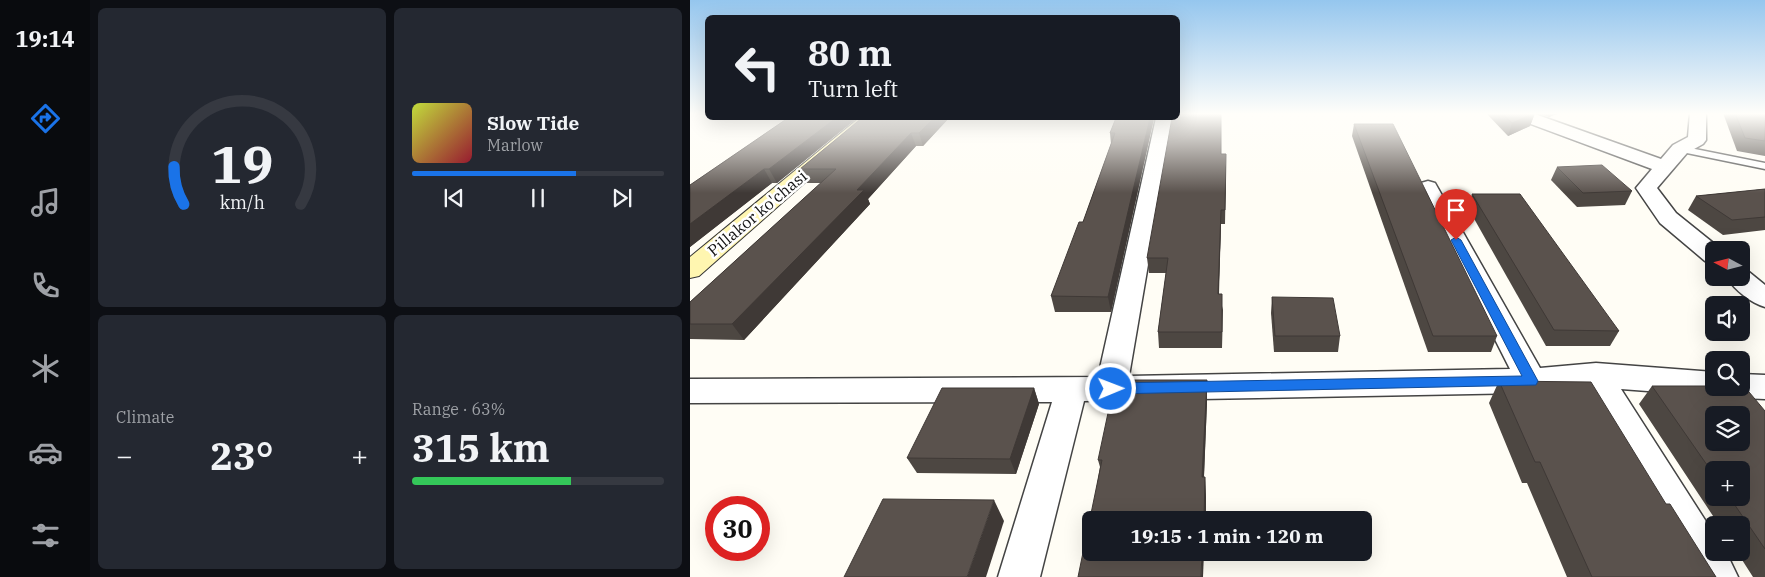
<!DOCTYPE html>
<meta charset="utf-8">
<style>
body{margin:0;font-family:"IBM Plex Serif",serif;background:#242831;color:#f1f3f6;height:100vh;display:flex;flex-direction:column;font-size:19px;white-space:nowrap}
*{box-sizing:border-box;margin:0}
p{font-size:16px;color:#9ea1a6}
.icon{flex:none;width:28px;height:28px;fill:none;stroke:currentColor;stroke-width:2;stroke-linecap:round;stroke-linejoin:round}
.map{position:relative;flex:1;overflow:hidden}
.details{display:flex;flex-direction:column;gap:8px;padding:8px;background:#0d0f14;width:600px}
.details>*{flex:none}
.top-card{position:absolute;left:15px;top:15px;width:475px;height:105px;border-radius:8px;box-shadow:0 5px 20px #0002;background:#171b24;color:#f1f3f6;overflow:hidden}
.needle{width:32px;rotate:277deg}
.controls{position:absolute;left:1015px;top:241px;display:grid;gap:10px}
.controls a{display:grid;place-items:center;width:45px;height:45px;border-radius:8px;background:#171b24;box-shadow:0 5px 20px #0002;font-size:25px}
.speed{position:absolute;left:15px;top:496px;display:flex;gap:10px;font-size:25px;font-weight:700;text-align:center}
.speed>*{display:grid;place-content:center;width:65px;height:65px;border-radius:50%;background:#171b24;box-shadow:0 5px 20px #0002;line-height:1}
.speed .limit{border:8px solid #d22;background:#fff;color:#111}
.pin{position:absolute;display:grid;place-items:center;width:42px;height:42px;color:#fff;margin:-51px -21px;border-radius:50% 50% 50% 0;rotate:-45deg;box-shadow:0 0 5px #0007}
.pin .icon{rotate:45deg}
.me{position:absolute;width:55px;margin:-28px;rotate:89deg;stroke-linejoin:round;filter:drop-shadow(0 0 4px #0008)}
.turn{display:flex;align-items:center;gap:18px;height:105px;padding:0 20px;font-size:22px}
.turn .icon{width:65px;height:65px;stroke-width:2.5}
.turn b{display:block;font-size:35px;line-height:42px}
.big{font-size:38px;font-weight:700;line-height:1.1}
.details .card{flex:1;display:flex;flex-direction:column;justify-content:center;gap:8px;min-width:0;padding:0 18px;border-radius:8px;background:#242831}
.details .dial{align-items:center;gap:0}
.dial svg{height:130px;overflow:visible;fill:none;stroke:#363941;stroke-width:7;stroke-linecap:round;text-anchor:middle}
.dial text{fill:#f1f3f6;stroke:none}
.song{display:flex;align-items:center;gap:15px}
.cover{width:60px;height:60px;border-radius:8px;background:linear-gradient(135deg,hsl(70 70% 55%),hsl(350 70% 35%))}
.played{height:5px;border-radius:2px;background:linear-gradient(90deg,#1a73e8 65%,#363941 65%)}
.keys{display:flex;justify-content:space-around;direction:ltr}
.heat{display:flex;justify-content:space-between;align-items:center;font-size:28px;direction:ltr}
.charge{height:8px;border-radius:4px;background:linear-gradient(90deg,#34c759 63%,#363941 0)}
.details .tiles{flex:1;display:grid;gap:8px;grid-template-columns:repeat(2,1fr)}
.trip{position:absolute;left:392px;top:511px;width:290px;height:50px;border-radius:8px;background:#171b24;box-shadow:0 5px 20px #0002;font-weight:700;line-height:50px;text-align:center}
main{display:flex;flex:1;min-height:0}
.tab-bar{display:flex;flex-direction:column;width:90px;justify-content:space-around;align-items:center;background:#090b0e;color:#9ea1a6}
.tab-bar .icon{width:35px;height:35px}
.tab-bar .selected{color:#1a73e8}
.tab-bar b{font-size:22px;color:#f1f3f6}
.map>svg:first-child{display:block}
</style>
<main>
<nav class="tab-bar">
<b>19:14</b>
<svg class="icon selected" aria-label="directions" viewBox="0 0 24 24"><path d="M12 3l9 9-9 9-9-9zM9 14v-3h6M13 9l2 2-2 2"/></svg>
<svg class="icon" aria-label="music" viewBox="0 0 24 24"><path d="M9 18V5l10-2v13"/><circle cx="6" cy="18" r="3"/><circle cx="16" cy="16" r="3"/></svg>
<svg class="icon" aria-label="phone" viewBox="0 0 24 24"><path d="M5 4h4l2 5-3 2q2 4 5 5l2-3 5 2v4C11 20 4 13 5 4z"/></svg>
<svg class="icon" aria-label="climate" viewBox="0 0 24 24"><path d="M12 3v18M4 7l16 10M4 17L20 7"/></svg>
<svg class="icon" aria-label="car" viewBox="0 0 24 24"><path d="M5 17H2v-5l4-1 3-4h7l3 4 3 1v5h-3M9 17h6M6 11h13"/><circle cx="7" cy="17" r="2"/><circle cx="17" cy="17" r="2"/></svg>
<svg class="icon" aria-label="filters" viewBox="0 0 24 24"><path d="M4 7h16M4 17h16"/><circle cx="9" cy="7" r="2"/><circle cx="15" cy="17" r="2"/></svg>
</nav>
<section class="details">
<div class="tiles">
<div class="card dial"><svg viewBox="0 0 100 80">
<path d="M14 69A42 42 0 1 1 86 69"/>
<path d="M14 69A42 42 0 0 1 8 46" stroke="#1a73e8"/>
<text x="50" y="56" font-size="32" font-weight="700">19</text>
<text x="50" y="72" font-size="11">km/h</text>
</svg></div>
<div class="card">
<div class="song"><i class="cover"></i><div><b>Slow Tide</b><p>Marlow</p></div></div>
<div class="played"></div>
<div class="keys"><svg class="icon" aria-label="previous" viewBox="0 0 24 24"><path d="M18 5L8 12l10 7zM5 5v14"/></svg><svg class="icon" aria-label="pause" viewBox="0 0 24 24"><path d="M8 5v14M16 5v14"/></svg><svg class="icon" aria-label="next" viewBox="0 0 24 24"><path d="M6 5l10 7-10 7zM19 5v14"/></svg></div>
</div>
<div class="card"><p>Climate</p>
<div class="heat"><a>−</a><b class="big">23°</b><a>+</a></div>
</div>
<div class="card"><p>Range · 63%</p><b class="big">315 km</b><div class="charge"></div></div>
</div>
</section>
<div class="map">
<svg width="1075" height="577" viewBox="0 0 1075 577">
<rect width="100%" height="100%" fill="#fffdf5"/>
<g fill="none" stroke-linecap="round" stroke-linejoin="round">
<g stroke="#444" stroke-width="3">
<path id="lane" d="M990 146 1075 163V169L987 151V147Z"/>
</g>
<g stroke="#444" stroke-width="3">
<g id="street">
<path d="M820 113H842L971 159 983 145 998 137 1000 113H1016V140L1013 144 997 153 967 188 986 213 1032 250H1024V263L1015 261 970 223 946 188 962 169 822 117Z"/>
<path d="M466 118H483L439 376 820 369 728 187 731 183 738 181 745 183 850 368 906 363 1024 372V388H1051V374L1075 375V399L1051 398 1040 395 1037 389 1035 393 1024 396 931 389 1024 534V552H1036L1048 577H1004L897 388 841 393 394 401 350 577H308L362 402 0 403V379L408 377Z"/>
<path d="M1051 270 1059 272 1075 285V307C1061 303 1045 290 1037 278H1051Z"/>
</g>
</g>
<g stroke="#333" stroke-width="2">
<path id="secondary" d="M169 118H188L9 276 0 278V257Z"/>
</g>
<use href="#lane" fill="#fff" fill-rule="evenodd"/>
<use href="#street" fill="#fff" fill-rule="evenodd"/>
<use href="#secondary" fill="#fff6b0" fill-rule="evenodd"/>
</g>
<g fill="#4d4742" fill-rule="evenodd">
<path d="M796 113H845L840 126 818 136Z"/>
<path d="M846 113H869L859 117Z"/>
<path d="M1033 113H1075V156L1047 151Z"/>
<path d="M98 118H167L87 183H82L0 247V185Z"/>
<path d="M172 118H259L233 146H226L178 199 180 204 54 340 0 339V302L131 183H117L110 169Z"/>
<path d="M426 118H465H464L421 312H365L361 296 393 222 421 144 420 133Z"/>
<path d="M664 124 807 336 801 352H738L662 136Z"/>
<path d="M531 154 536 167 535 224H531L529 294 533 310 532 348H469L468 332 476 273H459L457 258Z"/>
<path d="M867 167 942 191 935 205 887 207 861 180Z"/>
<path d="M1075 189V230L1033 235 998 210 1006 196Z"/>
<path d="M782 194 929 331 920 346H856L778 208Z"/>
<path d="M582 297 650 336 648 352H584L581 313Z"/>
<path d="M517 380V402L514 477H515L516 498V520H401L410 467 408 460Z"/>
<path d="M809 381 976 504 1026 577H877L837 483H832L799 403Z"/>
<path d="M962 386 1075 411V577H1063L1047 552H1051V525H1029L949 404ZM1024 470 1051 498H1024Z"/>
<path d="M344 388 349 404 326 474 227 473 217 458Z"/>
</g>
<g fill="#3f3936">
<path d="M845 113 840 126 818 136 822 123Z"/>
<path d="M861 113H869L859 117Z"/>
<path d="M146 118H167L87 183 79 169Z"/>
<path d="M244 118H259L233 146 229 133Z"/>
<path d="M460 118H464L421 312 418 297Z"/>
<path d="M221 133 226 146 178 199 180 204 54 340 42 324 167 190Z"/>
<path d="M74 169 82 183 0 247V224Z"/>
<path d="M531 210V224L528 310V294Z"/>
<path d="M517 380V402L513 498 512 477Z"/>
<path d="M344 388 349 404 326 474 320 459Z"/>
<path d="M515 477 516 498V520H514Z"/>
<path d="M304 500 314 521 296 577H277Z"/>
<path d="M512 552H514L513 577H511Z"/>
</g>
<g fill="#5a524d" stroke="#3f3936" fill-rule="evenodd">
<path d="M488 113H531V154H536L535 210H531L528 294H532V332H468L478 258H457L482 118H488Z"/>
<path d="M811 113H845L822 123Z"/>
<path d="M1045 113H1075V141L1055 138Z"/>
<path d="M98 118H146L79 169H74L0 224V185Z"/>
<path d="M172 118H244L229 133H221L167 190H174L42 324H0V302L146 169H110Z"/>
<path d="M426 118H460L418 297 361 296 389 222H393L407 183 425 133H420Z"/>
<path d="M664 124H703L807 336H743Z"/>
<path d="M912 165 942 191 893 193 867 167Z"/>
<path d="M1075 189V217L1042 220 1006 196Z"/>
<path d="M782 194H830L929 331 864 330Z"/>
<path d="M582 297 643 298 650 336H585Z"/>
<path d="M425 380H517L512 477H515L514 520H401V552H512L511 577H388L412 460H408Z"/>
<path d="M809 381 901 382 976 504H980L1026 577H902L850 462H845Z"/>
<path d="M962 386H1024V388H1051V386H1054L1075 411V549L1040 498H1051V470H1024V475ZM1024 415H1051V442H1024Z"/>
<path d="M252 388H344L320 459 217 458Z"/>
<path d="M193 499 304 500 277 577H154Z"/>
</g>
<linearGradient id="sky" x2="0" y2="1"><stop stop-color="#95c6ee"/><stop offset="0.59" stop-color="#fffefa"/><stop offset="1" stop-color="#fffefa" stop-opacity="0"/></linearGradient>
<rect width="1075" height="193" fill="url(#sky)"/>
<path fill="#1a73e8" stroke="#114b97" d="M766 237 771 240 848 381 846 385 421 394 416 392 414 389 416 385 421 383 832 376 761 240Z"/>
<g text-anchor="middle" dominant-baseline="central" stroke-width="5" stroke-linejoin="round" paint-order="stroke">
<g font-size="16" fill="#111" stroke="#fff">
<text transform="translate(67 213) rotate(-40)">Pillakor ko'chasi</text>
</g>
</g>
</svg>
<div class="controls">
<a><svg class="needle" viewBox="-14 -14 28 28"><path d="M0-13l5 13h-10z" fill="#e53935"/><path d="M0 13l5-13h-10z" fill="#9ea1a6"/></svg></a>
<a><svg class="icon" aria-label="sound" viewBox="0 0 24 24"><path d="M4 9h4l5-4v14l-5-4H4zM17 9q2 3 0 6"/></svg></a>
<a><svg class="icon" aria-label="search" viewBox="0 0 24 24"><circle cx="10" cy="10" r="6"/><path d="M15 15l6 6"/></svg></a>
<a><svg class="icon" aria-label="layers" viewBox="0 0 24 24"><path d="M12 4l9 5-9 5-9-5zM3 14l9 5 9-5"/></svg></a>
<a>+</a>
<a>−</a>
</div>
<div class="speed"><div class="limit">30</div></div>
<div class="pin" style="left:766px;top:240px;background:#d93025"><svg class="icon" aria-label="arrive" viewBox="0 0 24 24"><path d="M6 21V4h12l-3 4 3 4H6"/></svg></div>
<svg class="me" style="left:421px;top:389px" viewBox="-20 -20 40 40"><circle r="17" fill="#1a73e8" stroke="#fff" stroke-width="3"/><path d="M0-11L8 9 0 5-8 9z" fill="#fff"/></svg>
<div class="trip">19:15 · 1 min · 120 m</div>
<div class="top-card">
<div class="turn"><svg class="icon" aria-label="left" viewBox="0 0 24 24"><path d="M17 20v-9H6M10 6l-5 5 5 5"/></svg><div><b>80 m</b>Turn left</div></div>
</div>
</div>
</main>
